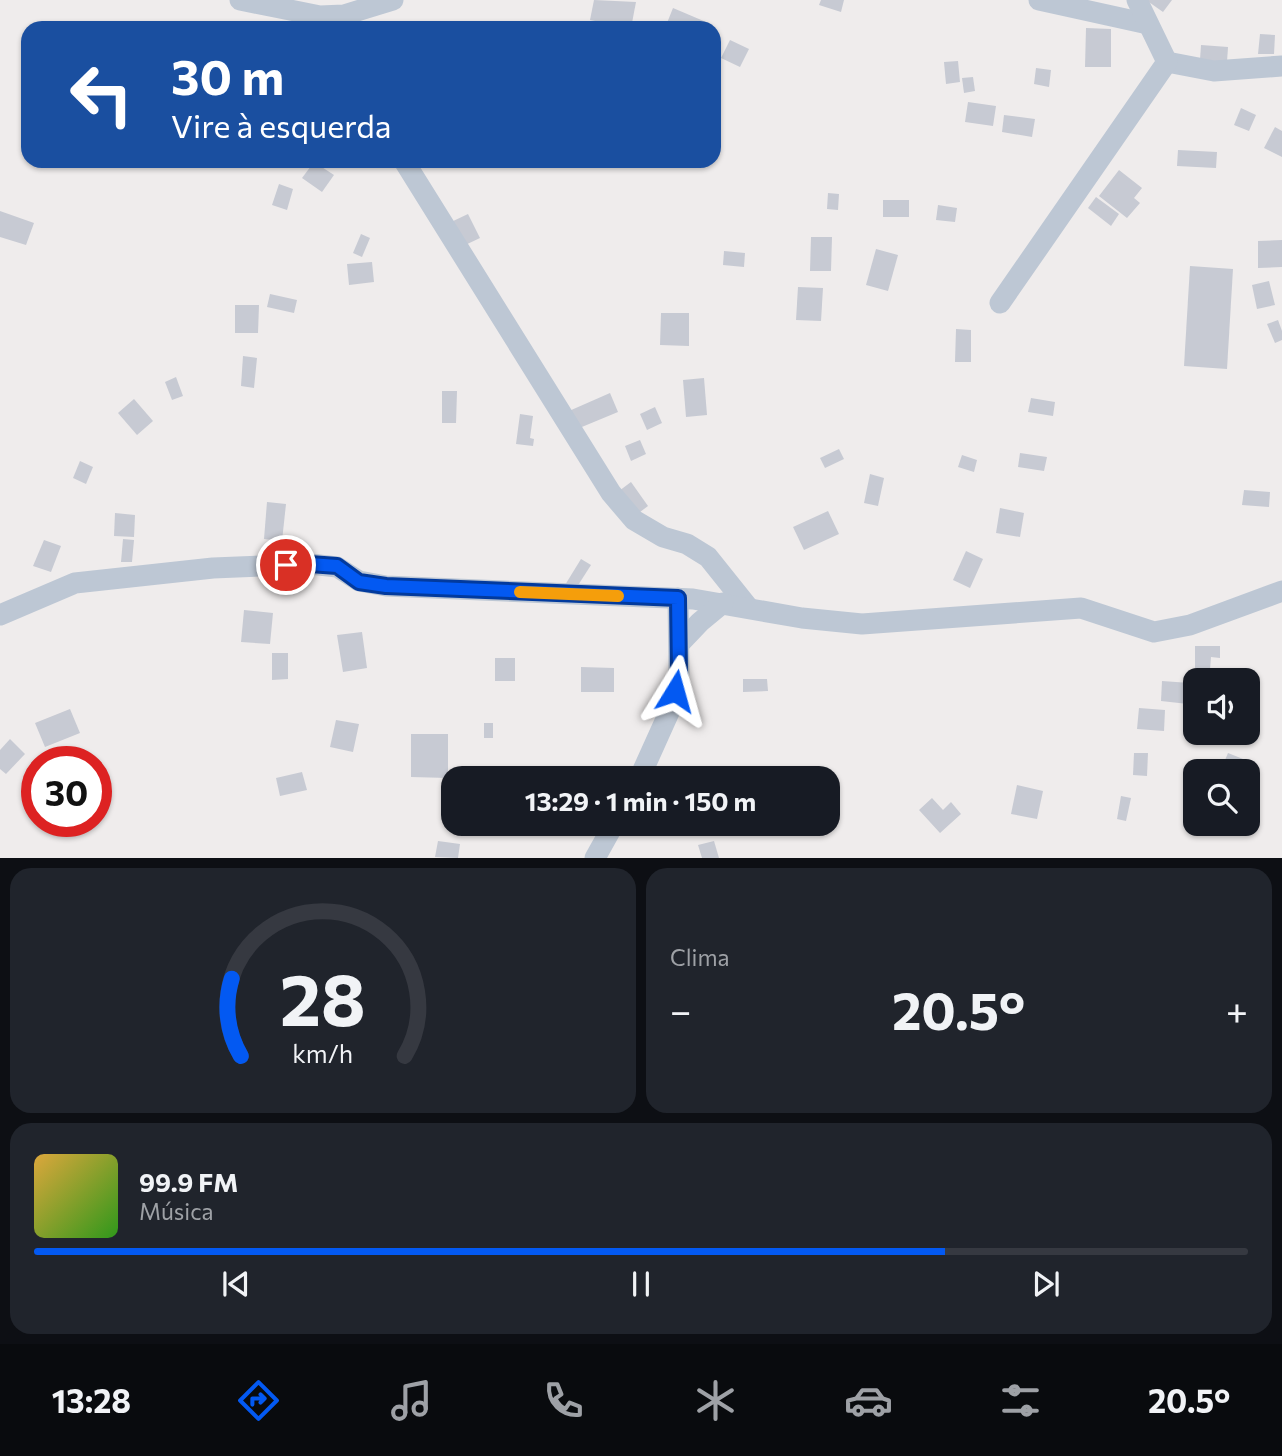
<!DOCTYPE html>
<html lang="pt">
<meta charset="utf-8">
<style>
body{margin:0;font-family:Commissioner,sans-serif;background:#20242c;color:#f1f3f6;height:100vh;display:flex;flex-direction:column;font-size:26px;white-space:nowrap}
*{box-sizing:border-box;margin:0}
p{font-size:23px;color:#9ea1a6}
.icon{flex:none;width:38px;height:38px;fill:none;stroke:currentColor;stroke-width:2;stroke-linecap:round;stroke-linejoin:round}
.map{position:relative;height:858px;overflow:hidden}
.side{display:flex;flex-direction:column;gap:10px;padding:10px;background:#0d0f14;flex:1}
.side>*{flex:none}
.hud{position:absolute;left:21px;top:21px;width:700px;height:147px;border-radius:21px;box-shadow:0 2px 5px #0004;background:#1a4fa0;color:#fff;overflow:hidden}
.tools{position:absolute;left:1183px;top:668px;display:grid;gap:14px}
.tools a{display:grid;place-items:center;width:77px;height:77px;border-radius:14px;background:#171b24;box-shadow:0 2px 5px #0004;font-size:35px}
.speed{position:absolute;left:21px;top:746px;display:flex;gap:14px;font-size:35px;font-weight:700;text-align:center}
.speed>*{display:grid;place-content:center;width:91px;height:91px;border-radius:50%;background:#171b24;box-shadow:0 2px 5px #0004;line-height:1}
.speed .limit{border:10px solid #d22;background:#fff;color:#111}
.pin{position:absolute;display:grid;place-items:center;width:60px;height:60px;color:#fff;margin:-30px;border:4px solid #fff;border-radius:50%;box-shadow:0 2px 7px #0007}
.me{position:absolute;width:77px;margin:-38px;rotate:8deg;stroke-linejoin:round;filter:drop-shadow(0 0 5px #0008)}
.turn{display:flex;align-items:center;gap:24px;height:147px;padding:0 35px;font-size:32px}
.turn .icon{width:91px;height:91px;stroke-width:2.5}
.turn b{display:block;font-size:49px;line-height:60px}
.big{font-size:52px;font-weight:700;line-height:1.1}
.side .tile{flex:1;display:flex;flex-direction:column;justify-content:center;gap:10px;min-width:0;padding:0 24px;border-radius:21px;background:#20242c}
.side .dial{align-items:center;gap:0}
.dial svg{height:182px;overflow:visible;fill:none;stroke:#363941;stroke-width:7;stroke-linecap:round;text-anchor:middle}
.dial text{fill:#f1f3f6;stroke:none}
.song{display:flex;align-items:center;gap:21px}
.cover{width:84px;height:84px;border-radius:10px;background:linear-gradient(135deg,hsl(40 70% 55%),hsl(110 70% 35%))}
.played{height:7px;border-radius:4px;background:linear-gradient(90deg,#0359f2 75%,#363941 75%)}
.keys{display:flex;justify-content:space-around;direction:ltr}
.heat{display:flex;justify-content:space-between;align-items:center;font-size:38px;direction:ltr}
.side .tiles{flex:1;display:grid;gap:10px;grid-template-columns:1fr 1fr}
.tile:last-child{grid-column:span 2}
.trip{position:absolute;left:441px;top:766px;width:399px;height:70px;border-radius:21px;background:#171b24;box-shadow:0 2px 5px #0004;font-weight:700;line-height:70px;text-align:center}
.tab-bar{display:flex;height:112px;justify-content:space-around;align-items:center;background:#090b0e;color:#9ea1a6}
.tab-bar .icon{width:49px;height:49px}
.tab-bar .active{color:#0359f2}
.tab-bar b{font-size:32px;color:#f1f3f6}
.map>svg:first-child{display:block}
</style>
<div class="map">
<svg width="1282" height="858" viewBox="0 0 1282 858">
<rect width="100%" height="100%" fill="#efecec"/>
<g fill="#c7cad3">
<path d="M594 0 636 2 631 28 590 20Z"/>
<path d="M821 0H844L841 12 819 5Z"/>
<path d="M1146 0H1172L1163 12Z"/>
<path d="M673 8 706 22 704 28H665Z"/>
<path d="M1086 28 1111 29V67H1085Z"/>
<path d="M1260 34 1275 35 1274 54H1258Z"/>
<path d="M730 40 749 49 740 67 721 58Z"/>
<path d="M1201 45 1228 47 1227 62 1200 60Z"/>
<path d="M958 61 960 82 946 84 944 62Z"/>
<path d="M1036 68 1051 70 1049 87 1034 84Z"/>
<path d="M973 77 975 91 964 93 962 78Z"/>
<path d="M968 102 996 106 993 126 965 122Z"/>
<path d="M1241 108 1256 115 1249 131 1234 125Z"/>
<path d="M1004 115 1035 119 1032 137 1002 132Z"/>
<path d="M1275 127 1282 131V157L1264 148Z"/>
<path d="M1178 150 1217 152 1216 168 1177 166Z"/>
<path d="M314 162 334 175 322 192 302 178Z"/>
<path d="M1119 170 1142 188 1134 198 1140 203 1127 218 1099 196Z"/>
<path d="M279 184 293 189 287 210 272 205Z"/>
<path d="M828 193 839 194 838 210 827 209Z"/>
<path d="M1096 197 1119 214 1111 226 1088 208Z"/>
<rect x="883" y="200" width="26" height="17"/>
<path d="M938 205 957 208 955 222 936 220Z"/>
<path d="M0 211 34 223 26 245 0 237Z"/>
<path d="M468 214 480 238 461 247 449 223Z"/>
<path d="M361 234 370 238 362 257 353 253Z"/>
<path d="M811 237H832L831 271H810Z"/>
<path d="M1282 240V267L1258 268V241Z"/>
<path d="M876 249 898 255 888 291 866 285Z"/>
<path d="M724 251 745 253 744 267 723 265Z"/>
<path d="M372 262 374 282 349 285 347 264Z"/>
<path d="M1190 266 1233 269 1227 369 1184 366Z"/>
<path d="M1269 281 1275 305 1257 309 1252 285Z"/>
<path d="M798 287 823 288 821 321 796 320Z"/>
<path d="M270 294 297 300 294 313 267 307Z"/>
<path d="M235 305H259L258 333H235Z"/>
<path d="M661 313H689V346L660 345Z"/>
<path d="M1278 320 1282 331V340L1275 343 1267 324Z"/>
<path d="M956 329 971 330V362H955Z"/>
<path d="M243 356 257 358 254 388 241 386Z"/>
<path d="M176 377 183 396 172 400 165 382Z"/>
<path d="M704 378 707 415 686 417 683 380Z"/>
<path d="M442 391H457L456 423H442Z"/>
<path d="M610 393 618 412 577 429 569 411Z"/>
<path d="M1031 398 1055 402 1053 416 1028 412Z"/>
<path d="M134 399 153 421 137 435 118 413Z"/>
<path d="M655 407 662 423 647 430 640 414Z"/>
<path d="M520 414 533 416 530 438 534 439 533 446 516 444Z"/>
<path d="M640 440 646 454 631 461 625 446Z"/>
<path d="M839 449 844 459 825 468 820 458Z"/>
<path d="M1020 453 1047 457 1044 471 1018 467Z"/>
<path d="M962 455 977 460 974 472 958 467Z"/>
<path d="M80 461 93 467 86 484 73 478Z"/>
<path d="M870 474 884 478 878 506 864 503Z"/>
<path d="M631 482 648 506 636 515 619 491Z"/>
<path d="M1244 490 1270 492 1269 507 1242 505Z"/>
<path d="M267 502 286 504 282 541 264 539Z"/>
<path d="M1000 508 1024 513 1020 537 996 533Z"/>
<path d="M828 511 839 534 804 550 793 527Z"/>
<path d="M115 513 135 515 134 537 114 536Z"/>
<path d="M123 539 134 540 132 562H121Z"/>
<path d="M44 540 61 546 51 572 33 566Z"/>
<path d="M966 551 983 559 970 588 953 580Z"/>
<path d="M581 559 591 565 575 590 565 585Z"/>
<path d="M244 610 273 613 270 644 241 642Z"/>
<path d="M362 632 367 668 343 672 337 635Z"/>
<path d="M1195 646H1220V658L1211 657 1210 670H1195Z"/>
<path d="M272 653H288V679L272 680Z"/>
<rect x="495" y="658" width="20" height="23"/>
<path d="M581 667 614 668V692H581Z"/>
<path d="M743 679H767L768 691 743 692Z"/>
<path d="M1162 681 1190 683 1188 704 1161 701Z"/>
<path d="M1139 708 1165 710 1164 731 1137 729Z"/>
<path d="M70 709 80 733 45 747 35 723Z"/>
<path d="M336 720 359 724 353 752 330 747Z"/>
<rect x="484" y="723" width="9" height="15"/>
<path d="M411 734H448V778L411 777Z"/>
<path d="M10 739 25 754 6 774 0 769V750Z"/>
<path d="M1134 753H1148L1147 776 1133 775Z"/>
<path d="M1228 753 1243 759 1237 772H1220Z"/>
<path d="M302 772 307 790 280 796 276 778Z"/>
<path d="M1017 785 1043 791 1037 819 1011 814Z"/>
<path d="M1121 796 1131 798 1126 821 1117 819Z"/>
<path d="M932 798 943 810 951 802 961 814 940 833 919 810Z"/>
<path d="M438 841 460 844 458 858 435 857Z"/>
<path d="M714 841 719 858H702L698 845Z"/>
</g>
<g fill="none" stroke-linecap="round" stroke-linejoin="round">
<g stroke="#bdc7d4" stroke-width="21">
<path d="M240 0 320 16 344 15 393 0"/>
<path d="M1039 0 1148 24"/>
<path d="M1167 62 1214 71 1282 66"/>
<path d="M404 161 611 493 634 520 663 537 687 544 708 557 748 607"/>
<path d="M1000 303 1167 62 1137 0"/>
<path d="M0 615 75 583 213 568 310 564 337 567 359 581 386 586 693 599 802 618 862 624 1081 608 1154 632 1190 625 1282 591"/>
<path d="M680 643 700 622 723 603"/>
<path d="M639 779 671 708 679 674 678 598"/>
<path d="M595 858 614 824"/>
</g>
</g>
<g fill="none" stroke-linecap="round" stroke-linejoin="round">
<g stroke="#023a9d" stroke-width="18">
<path id="route" d="M286 565 310 564 337 566 359 582 386 586 678 598 679 674 675 691"/>
</g>
<use href="#route" stroke="#0359f2" stroke-width="12"/>
<path stroke="#f59e0b" stroke-width="12" d="M520 592 618 596"/>
</g>
</svg>
<div class="tools">
<a><svg class="icon" aria-label="sound" viewBox="0 0 24 24"><path d="M4 9h4l5-4v14l-5-4H4zM17 9q2 3 0 6"/></svg></a>
<a><svg class="icon" aria-label="search" viewBox="0 0 24 24"><circle cx="10" cy="10" r="6"/><path d="M15 15l6 6"/></svg></a>
</div>
<div class="speed"><div class="limit">30</div></div>
<div class="pin" style="left:286px;top:565px;background:#d93025"><svg class="icon" aria-label="arrive" viewBox="0 0 24 24"><path d="M6 21V4h12l-3 4 3 4H6"/></svg></div>
<svg class="me" style="left:675px;top:691px" viewBox="-20 -20 40 40"><path d="M0-17L14 15 0 8-14 15z" fill="#0359f2" stroke="#fff" stroke-width="4"/></svg>
<div class="trip">13:29 · 1 min · 150 m</div>
<div class="hud">
<div class="turn"><svg class="icon" aria-label="left" viewBox="0 0 24 24"><path d="M17 20v-9H6M10 6l-5 5 5 5"/></svg><div><b>30 m</b>Vire à esquerda</div></div>
</div>
</div>
<section class="side">
<div class="tiles">
<div class="tile dial"><svg viewBox="0 0 100 80">
<path d="M14 69A42 42 0 1 1 86 69"/>
<path d="M14 69A42 42 0 0 1 10 35" stroke="#0359f2"/>
<text x="50" y="56" font-size="32" font-weight="700">28</text>
<text x="50" y="72" font-size="11">km/h</text>
</svg></div>
<div class="tile"><p>Clima</p>
<div class="heat"><a>−</a><b class="big">20.5°</b><a>+</a></div>
</div>
<div class="tile">
<div class="song"><i class="cover"></i><div><b>99.9 FM</b><p>Música</p></div></div>
<div class="played"></div>
<div class="keys"><svg class="icon" aria-label="previous" viewBox="0 0 24 24"><path d="M18 5L8 12l10 7zM5 5v14"/></svg><svg class="icon" aria-label="pause" viewBox="0 0 24 24"><path d="M8 5v14M16 5v14"/></svg><svg class="icon" aria-label="next" viewBox="0 0 24 24"><path d="M6 5l10 7-10 7zM19 5v14"/></svg></div>
</div>
</div>
</section>
<nav class="tab-bar">
<b>13:28</b>
<svg class="icon active" aria-label="directions" viewBox="0 0 24 24"><path d="M12 3l9 9-9 9-9-9zM9 14v-3h6M13 9l2 2-2 2"/></svg>
<svg class="icon" aria-label="music" viewBox="0 0 24 24"><path d="M9 18V5l10-2v13"/><circle cx="6" cy="18" r="3"/><circle cx="16" cy="16" r="3"/></svg>
<svg class="icon" aria-label="phone" viewBox="0 0 24 24"><path d="M5 4h4l2 5-3 2q2 4 5 5l2-3 5 2v4C11 20 4 13 5 4z"/></svg>
<svg class="icon" aria-label="climate" viewBox="0 0 24 24"><path d="M12 3v18M4 7l16 10M4 17L20 7"/></svg>
<svg class="icon" aria-label="car" viewBox="0 0 24 24"><path d="M5 17H2v-5l4-1 3-4h7l3 4 3 1v5h-3M9 17h6M6 11h13"/><circle cx="7" cy="17" r="2"/><circle cx="17" cy="17" r="2"/></svg>
<svg class="icon" aria-label="filters" viewBox="0 0 24 24"><path d="M4 7h16M4 17h16"/><circle cx="9" cy="7" r="2"/><circle cx="15" cy="17" r="2"/></svg>
<b>20.5°</b>
</nav>
